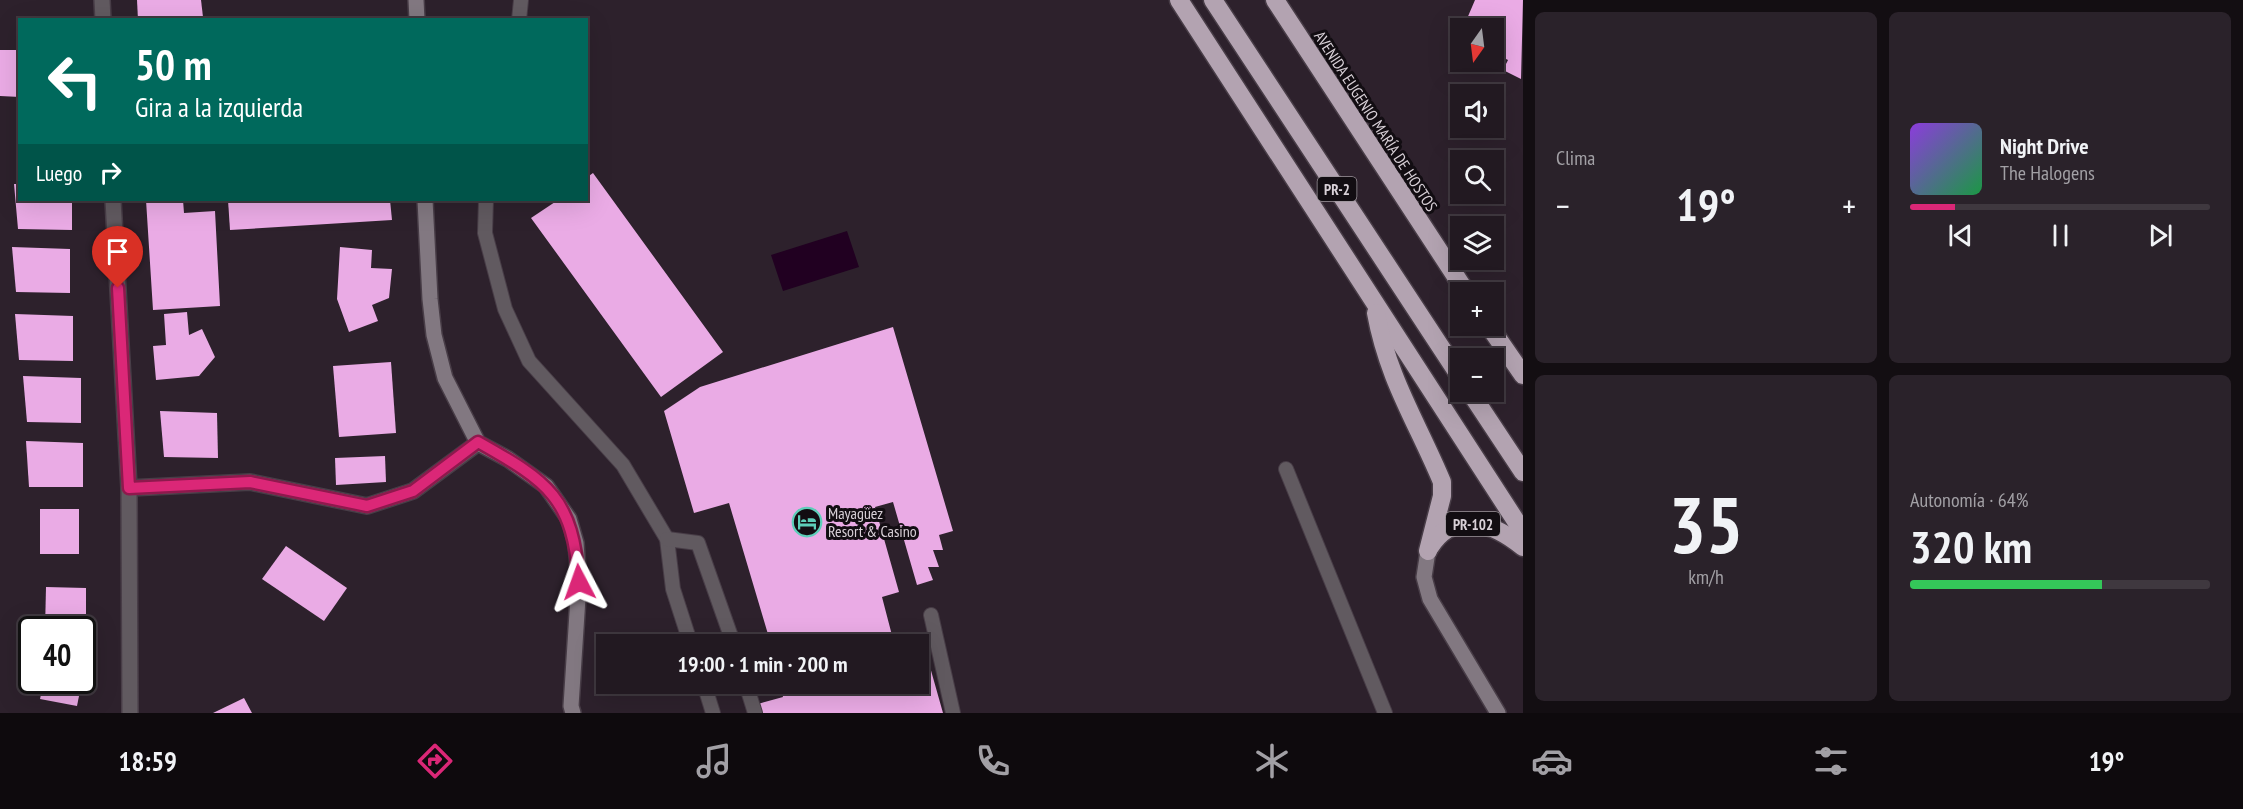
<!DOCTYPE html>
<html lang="es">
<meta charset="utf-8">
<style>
body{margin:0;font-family:"PT Sans Narrow",sans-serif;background:#2a222a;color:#f1f3f6;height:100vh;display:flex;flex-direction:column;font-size:22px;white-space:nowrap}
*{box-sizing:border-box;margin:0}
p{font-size:20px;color:#a2a0a5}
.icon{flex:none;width:33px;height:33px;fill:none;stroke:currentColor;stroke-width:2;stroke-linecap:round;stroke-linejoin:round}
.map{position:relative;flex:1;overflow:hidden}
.details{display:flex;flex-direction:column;gap:12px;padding:12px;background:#130e12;width:720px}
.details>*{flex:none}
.hud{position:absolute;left:18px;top:18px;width:570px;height:183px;border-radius:0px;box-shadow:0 6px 24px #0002,0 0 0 2px #3f383f;background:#00695c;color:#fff;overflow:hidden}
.needle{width:39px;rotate:194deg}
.controls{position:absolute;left:1450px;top:18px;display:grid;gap:12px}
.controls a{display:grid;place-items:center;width:54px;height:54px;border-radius:0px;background:#221921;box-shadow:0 6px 24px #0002,0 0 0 2px #3f383f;font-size:30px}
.speed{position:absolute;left:18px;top:616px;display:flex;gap:12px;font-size:30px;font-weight:700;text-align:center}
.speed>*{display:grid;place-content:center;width:78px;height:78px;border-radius:50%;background:#221921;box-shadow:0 6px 24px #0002,0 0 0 2px #3f383f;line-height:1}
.speed .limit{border:3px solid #111;border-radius:9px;background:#fff;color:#111}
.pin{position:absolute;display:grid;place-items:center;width:51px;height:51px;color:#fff;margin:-62px -26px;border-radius:50% 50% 50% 0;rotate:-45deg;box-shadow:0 0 6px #0007}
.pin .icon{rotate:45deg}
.me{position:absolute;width:66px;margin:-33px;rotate:356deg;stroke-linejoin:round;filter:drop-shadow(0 0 4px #0008)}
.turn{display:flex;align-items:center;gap:21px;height:126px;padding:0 18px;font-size:27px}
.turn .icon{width:78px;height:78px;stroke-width:2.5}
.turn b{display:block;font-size:42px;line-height:51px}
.then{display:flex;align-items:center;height:57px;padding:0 18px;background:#0003;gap:12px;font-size:22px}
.big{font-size:45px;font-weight:700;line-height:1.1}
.details .tile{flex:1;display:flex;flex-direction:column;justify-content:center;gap:9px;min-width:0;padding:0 21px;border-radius:9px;background:#2a222a}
.details .dial{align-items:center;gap:0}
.dial b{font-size:78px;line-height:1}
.song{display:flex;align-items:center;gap:18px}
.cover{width:72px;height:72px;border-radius:9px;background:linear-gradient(135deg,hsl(270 70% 55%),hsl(140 70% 35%))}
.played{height:6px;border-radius:3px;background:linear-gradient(90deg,#db2777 15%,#3f383f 15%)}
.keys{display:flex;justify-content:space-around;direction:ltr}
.heat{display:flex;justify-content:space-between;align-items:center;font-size:33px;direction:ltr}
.charge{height:9px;border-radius:4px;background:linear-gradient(90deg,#34c759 64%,#3f383f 0)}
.details .tiles{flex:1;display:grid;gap:12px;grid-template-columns:repeat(2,1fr)}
.trip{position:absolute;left:596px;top:634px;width:333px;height:60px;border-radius:0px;background:#221921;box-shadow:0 6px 24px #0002,0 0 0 2px #3f383f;font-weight:700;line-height:60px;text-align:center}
.menu{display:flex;height:96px;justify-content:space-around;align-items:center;background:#0e0a0d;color:#a2a0a5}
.menu .icon{width:42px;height:42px}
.menu .current{color:#db2777}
.menu b{font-size:27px;color:#f1f3f6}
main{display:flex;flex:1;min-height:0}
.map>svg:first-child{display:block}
</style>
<main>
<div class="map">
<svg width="1523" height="713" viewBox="0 0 1523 713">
<rect width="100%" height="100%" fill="#2d212c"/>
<path fill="#210021" d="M847 231 859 267 783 291 771 255Z"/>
<g fill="#eaabe5">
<path d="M137 0H201L203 17 138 20Z"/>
<path d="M1475 0H1523L1521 79 1503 70 1508 60 1494 53V28H1463Z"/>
<path d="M0 50H20V97L0 96Z"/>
<path d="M593 173 723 352 661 397 531 218 558 200H586V178Z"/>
<path d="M14 184H20V200H72V230L18 229Z"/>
<path d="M146 200H183L184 213 215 211 220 306 153 310Z"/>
<path d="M228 200H390L392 220 230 230Z"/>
<path d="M12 247 70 249V293L16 292Z"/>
<path d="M340 247 372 250 371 268 392 269 389 298 372 305 378 321 349 332 337 299Z"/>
<path d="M187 312 189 335 202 329 215 357 199 376 156 380 153 346 166 345 164 314Z"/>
<path d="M15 314 73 316V361L19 360Z"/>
<path d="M893 327 953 531 939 535 943 550H933L939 567H928L933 580 917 585 893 502 875 507 899 592 882 597 894 643 921 635 943 713H756L754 705 783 697 781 689 759 695 756 684H918V645H758L770 641 729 503 694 513 664 411 700 387Z"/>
<path d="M391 362 396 433 339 437 333 366Z"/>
<path d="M23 376 81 378V423L27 422Z"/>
<path d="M160 411 217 413 218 458 164 457Z"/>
<path d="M26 441 83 443V487H29Z"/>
<path d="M385 456 386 482 336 485 335 458Z"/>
<rect x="40" y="509" width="39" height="45"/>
<path d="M286 546 347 588 324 621 262 579Z"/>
<path d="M46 587 86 588V632L45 630Z"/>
<path d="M44 681H82L77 706 40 699Z"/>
<path d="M244 698 252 713H213Z"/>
</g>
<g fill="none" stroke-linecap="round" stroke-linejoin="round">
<g stroke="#483d47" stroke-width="16">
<g id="lane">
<path d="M519 20 521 0"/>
<path d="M486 200 485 233 505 309 529 361 623 465 667 539 673 589 691 645"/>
<path d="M1286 469 1385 713"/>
<path d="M667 539 698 543 734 645"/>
<path d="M931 615 953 713"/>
<path d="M704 684 713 713"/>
<path d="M746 684 755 713"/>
</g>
</g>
<g stroke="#483d47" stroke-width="18">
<g id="street">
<path d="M102 0 103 20"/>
<path d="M113 200 129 488 130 713"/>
<path d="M129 488 250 482 367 506 413 491 478 443"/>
</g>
</g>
<g stroke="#483d47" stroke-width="18">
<g id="secondary">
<path d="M416 0 417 20"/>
<path d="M425 200 430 299 434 335 445 378 478 443 508 459 546 486 569 519 576 543 579 582 571 706 573 713"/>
<path d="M1428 551 1424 577 1430 599 1498 713"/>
</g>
</g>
<g stroke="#483d47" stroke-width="21">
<g id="highway">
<path d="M1179 0 1523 532"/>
<path d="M1213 0 1461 378"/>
<path d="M1275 0 1466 292"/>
<path d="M1376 313C1388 379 1417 422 1442 482V496L1428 551"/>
<path d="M1489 326 1523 375"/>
<path d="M1470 392 1523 472"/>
<path d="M1430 547C1455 508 1493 523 1523 547"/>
</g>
</g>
<use href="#lane" stroke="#615a60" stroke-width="14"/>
<use href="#street" stroke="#615a60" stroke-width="15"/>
<use href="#secondary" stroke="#827881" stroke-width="15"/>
<use href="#highway" stroke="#b3a3b1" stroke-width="18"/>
</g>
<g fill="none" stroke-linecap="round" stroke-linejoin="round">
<g stroke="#8e194d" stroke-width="15">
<path id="route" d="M118 288 129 488 250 482 367 506 413 491 478 442C549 482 573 498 579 582"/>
</g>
<use href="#route" stroke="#db2777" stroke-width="10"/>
</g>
<defs>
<g id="hotel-ring" transform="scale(1.5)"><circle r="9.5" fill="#120d12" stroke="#5dceb9" stroke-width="1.5"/><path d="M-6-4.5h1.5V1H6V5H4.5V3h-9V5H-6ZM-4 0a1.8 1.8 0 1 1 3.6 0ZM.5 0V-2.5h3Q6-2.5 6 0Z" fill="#5dceb9"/></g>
</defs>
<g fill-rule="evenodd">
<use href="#hotel-ring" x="807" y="522"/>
</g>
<g text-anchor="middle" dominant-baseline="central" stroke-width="6" stroke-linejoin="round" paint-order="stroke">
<g fill="#120d12" stroke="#9d969c" stroke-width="1.5">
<rect x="1317.5" y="177" width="39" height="24" rx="4.5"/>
<rect x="1446" y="512" width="54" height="24" rx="4.5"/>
</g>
<g font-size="15" font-weight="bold" fill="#d8d0d7">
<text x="1337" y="189">PR-2</text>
<text x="1473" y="524">PR-102</text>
</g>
<g font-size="16" fill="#d8d0d7" stroke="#120d12">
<text transform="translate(1376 121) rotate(57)">AVENIDA EUGENIO MARÍA DE HOSTOS</text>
</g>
<g font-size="16" fill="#d8d0d7" stroke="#120d12" text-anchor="start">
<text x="828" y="513">Mayagüez<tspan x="828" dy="18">Resort &amp; Casino</tspan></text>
</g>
</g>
</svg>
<div class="controls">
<a><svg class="needle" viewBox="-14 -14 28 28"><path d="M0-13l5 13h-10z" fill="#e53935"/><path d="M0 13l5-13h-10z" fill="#a2a0a5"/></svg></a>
<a><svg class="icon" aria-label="sound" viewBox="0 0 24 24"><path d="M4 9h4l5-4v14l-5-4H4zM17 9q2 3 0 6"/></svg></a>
<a><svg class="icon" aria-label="search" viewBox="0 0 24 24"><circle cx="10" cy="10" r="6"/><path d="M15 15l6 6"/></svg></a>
<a><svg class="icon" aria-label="layers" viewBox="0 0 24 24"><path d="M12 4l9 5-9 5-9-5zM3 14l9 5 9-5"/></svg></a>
<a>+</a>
<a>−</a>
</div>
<div class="speed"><div class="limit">40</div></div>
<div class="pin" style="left:118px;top:288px;background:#d93025"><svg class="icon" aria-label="arrive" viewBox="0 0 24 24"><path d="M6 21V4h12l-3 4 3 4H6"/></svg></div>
<svg class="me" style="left:579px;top:582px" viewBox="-20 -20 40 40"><path d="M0-17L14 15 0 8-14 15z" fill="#db2777" stroke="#fff" stroke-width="4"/></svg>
<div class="trip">19:00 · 1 min · 200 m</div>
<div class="hud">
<div class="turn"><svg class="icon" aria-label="left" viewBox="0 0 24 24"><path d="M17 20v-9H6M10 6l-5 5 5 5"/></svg><div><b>50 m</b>Gira a la izquierda</div></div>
<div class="then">Luego<svg class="icon" aria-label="right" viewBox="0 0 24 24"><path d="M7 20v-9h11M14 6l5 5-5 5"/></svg></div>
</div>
</div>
<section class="details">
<div class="tiles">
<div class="tile"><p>Clima</p>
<div class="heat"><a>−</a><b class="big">19°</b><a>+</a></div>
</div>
<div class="tile">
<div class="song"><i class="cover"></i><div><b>Night Drive</b><p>The Halogens</p></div></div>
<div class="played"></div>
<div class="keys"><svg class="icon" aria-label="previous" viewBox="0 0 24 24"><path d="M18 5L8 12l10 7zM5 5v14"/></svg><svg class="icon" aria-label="pause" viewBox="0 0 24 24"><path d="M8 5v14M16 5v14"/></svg><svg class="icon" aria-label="next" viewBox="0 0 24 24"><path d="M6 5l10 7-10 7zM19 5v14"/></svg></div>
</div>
<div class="tile dial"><b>35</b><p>km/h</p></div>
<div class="tile"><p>Autonomía · 64%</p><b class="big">320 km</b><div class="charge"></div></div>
</div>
</section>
</main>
<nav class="menu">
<b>18:59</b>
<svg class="icon current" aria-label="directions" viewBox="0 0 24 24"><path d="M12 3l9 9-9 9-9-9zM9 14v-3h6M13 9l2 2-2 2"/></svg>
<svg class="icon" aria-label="music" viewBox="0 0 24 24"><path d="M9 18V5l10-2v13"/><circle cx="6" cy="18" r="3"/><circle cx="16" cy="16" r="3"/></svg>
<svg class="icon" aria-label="phone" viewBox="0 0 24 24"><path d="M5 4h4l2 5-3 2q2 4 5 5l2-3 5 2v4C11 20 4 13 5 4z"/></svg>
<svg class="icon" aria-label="climate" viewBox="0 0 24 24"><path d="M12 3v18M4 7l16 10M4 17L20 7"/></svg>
<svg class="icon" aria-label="car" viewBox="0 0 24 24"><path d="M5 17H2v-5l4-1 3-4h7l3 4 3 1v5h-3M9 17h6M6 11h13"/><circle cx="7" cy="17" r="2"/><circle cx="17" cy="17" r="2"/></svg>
<svg class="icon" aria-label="filters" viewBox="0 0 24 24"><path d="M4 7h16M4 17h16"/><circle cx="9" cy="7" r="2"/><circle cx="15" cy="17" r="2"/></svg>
<b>19°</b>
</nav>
